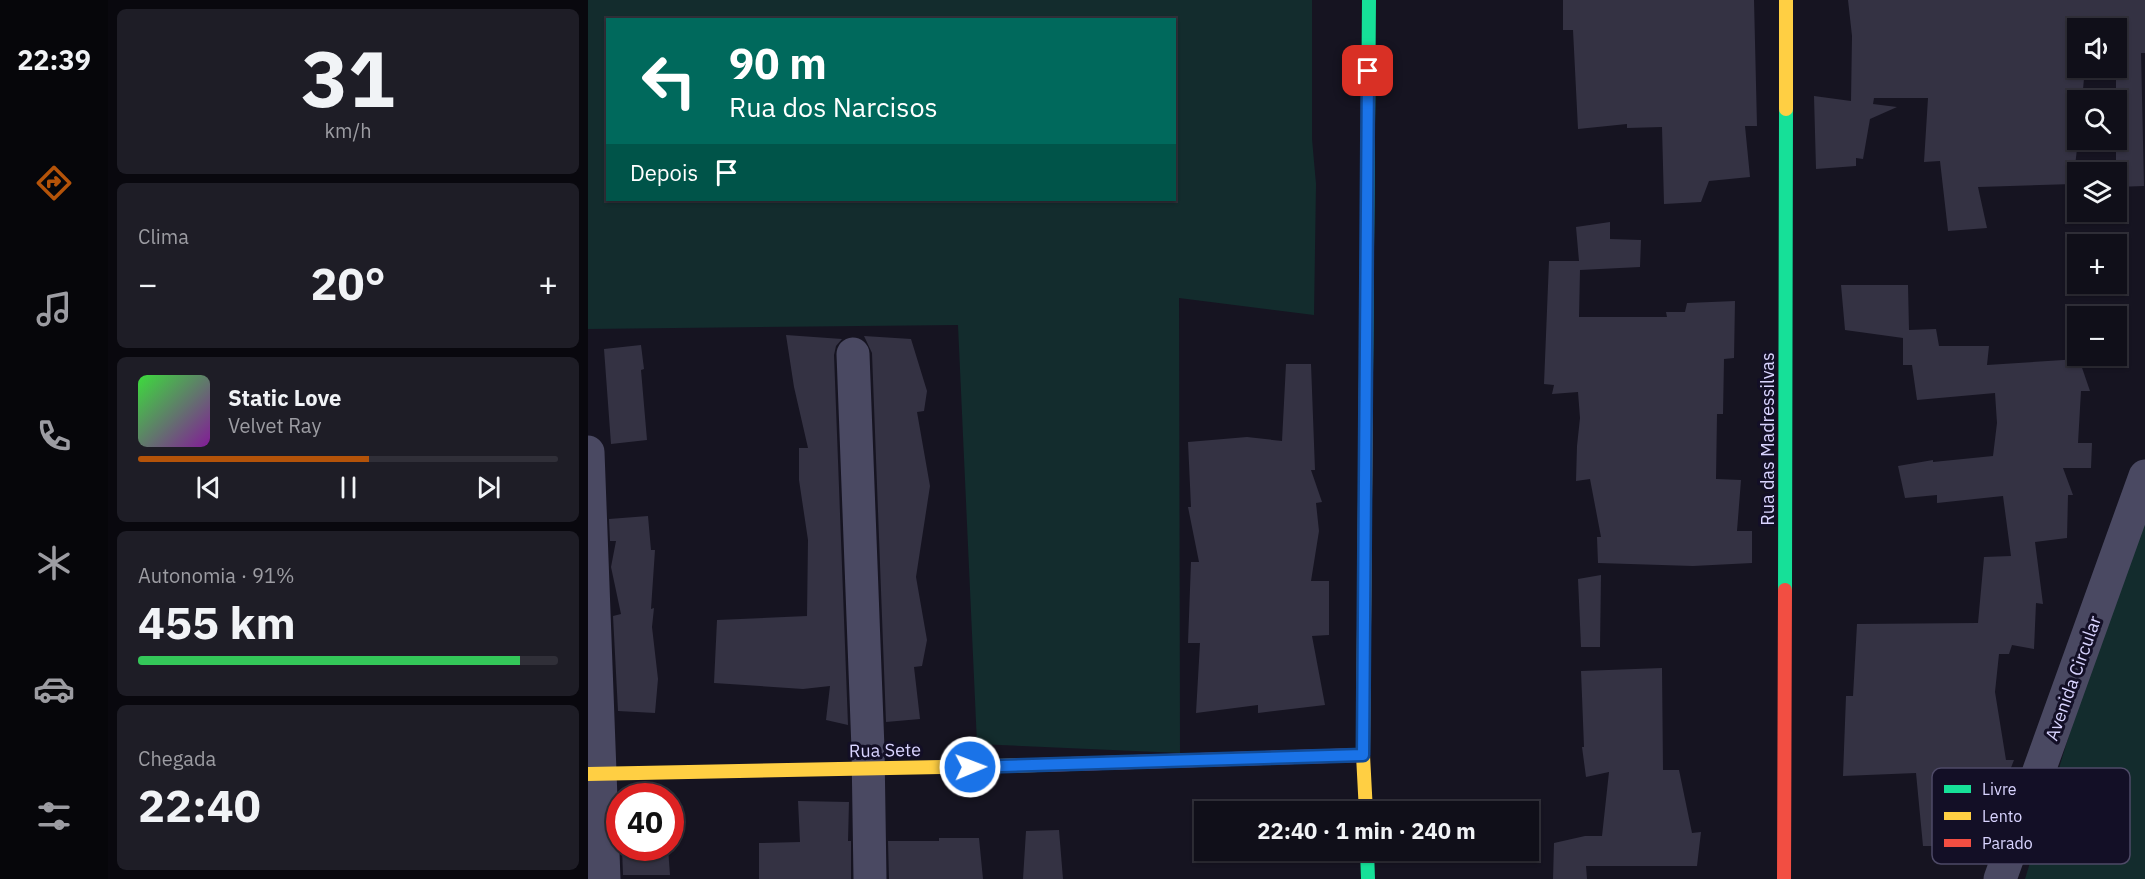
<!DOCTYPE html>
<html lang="pt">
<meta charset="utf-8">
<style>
body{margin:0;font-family:"IBM Plex Sans",sans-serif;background:#1e1d26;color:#f1f3f6;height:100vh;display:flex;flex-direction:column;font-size:22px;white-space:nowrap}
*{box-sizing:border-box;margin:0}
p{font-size:20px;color:#9c9ca2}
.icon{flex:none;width:33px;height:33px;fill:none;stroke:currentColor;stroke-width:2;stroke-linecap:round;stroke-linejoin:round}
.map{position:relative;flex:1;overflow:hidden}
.side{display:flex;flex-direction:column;gap:9px;padding:9px;background:#09080e;width:480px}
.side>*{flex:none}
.banner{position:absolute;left:18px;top:18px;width:570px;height:183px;border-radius:0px;box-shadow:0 2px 4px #0004,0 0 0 2px #302f38;background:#00695c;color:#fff;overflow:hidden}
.controls{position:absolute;left:1479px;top:18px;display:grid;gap:12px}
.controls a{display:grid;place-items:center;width:60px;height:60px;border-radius:0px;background:#100f19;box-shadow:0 2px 4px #0004,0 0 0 2px #302f38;font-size:30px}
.speed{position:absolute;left:18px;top:783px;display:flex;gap:12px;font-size:30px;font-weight:700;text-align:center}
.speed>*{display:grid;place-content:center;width:78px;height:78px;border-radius:50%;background:#100f19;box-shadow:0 2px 4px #0004,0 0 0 2px #302f38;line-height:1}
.speed .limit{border:9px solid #d22;background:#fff;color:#111}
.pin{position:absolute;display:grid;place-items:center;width:51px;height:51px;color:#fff;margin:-26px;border-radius:12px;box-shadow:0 3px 9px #0006}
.me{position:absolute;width:66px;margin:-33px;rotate:89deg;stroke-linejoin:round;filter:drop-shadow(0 0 4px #0008)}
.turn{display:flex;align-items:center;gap:21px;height:126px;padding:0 24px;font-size:27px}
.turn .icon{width:78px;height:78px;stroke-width:2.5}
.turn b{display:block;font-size:42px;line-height:51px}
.then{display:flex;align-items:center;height:57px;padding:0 24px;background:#0003;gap:12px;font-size:22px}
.big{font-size:45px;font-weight:700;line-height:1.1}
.side .widget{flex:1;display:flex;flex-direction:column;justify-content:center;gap:9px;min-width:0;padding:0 21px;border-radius:9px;background:#1e1d26}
.side .dial{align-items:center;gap:0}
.dial b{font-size:78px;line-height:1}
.song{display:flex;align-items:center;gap:18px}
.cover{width:72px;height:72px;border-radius:9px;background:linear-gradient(135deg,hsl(120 70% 55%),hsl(290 70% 35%))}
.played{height:6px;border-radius:3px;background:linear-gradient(90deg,#b45309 55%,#302f38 55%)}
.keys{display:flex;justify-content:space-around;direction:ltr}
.heat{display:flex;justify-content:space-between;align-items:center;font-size:33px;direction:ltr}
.charge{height:9px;border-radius:4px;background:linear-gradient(90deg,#34c759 91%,#302f38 0)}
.trip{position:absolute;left:606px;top:801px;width:345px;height:60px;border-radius:0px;background:#100f19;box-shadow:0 2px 4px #0004,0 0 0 2px #302f38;font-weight:700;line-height:60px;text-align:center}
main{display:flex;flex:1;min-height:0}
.tabs{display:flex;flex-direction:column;width:108px;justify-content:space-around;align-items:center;background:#06060a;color:#9c9ca2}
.tabs .icon{width:42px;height:42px}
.tabs .current{color:#b45309}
.tabs b{font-size:27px;color:#f1f3f6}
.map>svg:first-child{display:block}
</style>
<main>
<nav class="tabs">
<b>22:39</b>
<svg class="icon current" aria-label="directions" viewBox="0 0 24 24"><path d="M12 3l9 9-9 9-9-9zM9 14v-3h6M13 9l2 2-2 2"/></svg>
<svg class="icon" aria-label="music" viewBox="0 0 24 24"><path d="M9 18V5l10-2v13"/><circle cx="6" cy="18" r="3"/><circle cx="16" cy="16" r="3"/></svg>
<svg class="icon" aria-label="phone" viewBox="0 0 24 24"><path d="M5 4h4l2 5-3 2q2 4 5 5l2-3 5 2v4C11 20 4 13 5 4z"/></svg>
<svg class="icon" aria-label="climate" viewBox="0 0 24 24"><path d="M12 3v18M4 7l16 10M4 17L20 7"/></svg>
<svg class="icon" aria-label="car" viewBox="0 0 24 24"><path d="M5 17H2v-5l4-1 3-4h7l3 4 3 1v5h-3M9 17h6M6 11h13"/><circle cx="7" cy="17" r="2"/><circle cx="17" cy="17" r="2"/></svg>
<svg class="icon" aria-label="filters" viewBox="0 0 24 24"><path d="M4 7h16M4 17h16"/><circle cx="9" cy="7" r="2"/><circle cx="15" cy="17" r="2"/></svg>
</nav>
<section class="side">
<div class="widget dial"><b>31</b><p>km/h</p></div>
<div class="widget"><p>Clima</p>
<div class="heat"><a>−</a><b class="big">20°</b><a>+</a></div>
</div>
<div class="widget">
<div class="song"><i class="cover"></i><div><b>Static Love</b><p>Velvet Ray</p></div></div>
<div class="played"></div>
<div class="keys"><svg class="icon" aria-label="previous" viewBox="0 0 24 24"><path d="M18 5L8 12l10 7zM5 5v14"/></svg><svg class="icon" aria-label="pause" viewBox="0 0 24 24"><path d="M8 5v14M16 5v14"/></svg><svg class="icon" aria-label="next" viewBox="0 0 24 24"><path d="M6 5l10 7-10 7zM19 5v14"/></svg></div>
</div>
<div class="widget"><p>Autonomia · 91%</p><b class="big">455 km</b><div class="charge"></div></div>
<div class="widget"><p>Chegada</p><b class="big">22:40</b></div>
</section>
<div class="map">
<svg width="1557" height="879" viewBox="0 0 1557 879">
<rect width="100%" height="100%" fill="#161421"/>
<g fill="#132c2d" fill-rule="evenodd">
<path d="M0 0H724V139L728 184 726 315 591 298 592 753 389 744 370 325 0 329ZM20 20H586V200H20Z"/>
<path d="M1557 487V879H1437Z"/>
</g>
<g fill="#343243">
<path d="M975 0H1166L1169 126H1157L1162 177 1121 181 1113 202 1076 204 1074 127 1039 128V124L990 129 985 30H975Z"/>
<path d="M1260 0H1557V53H1553L1556 186 1528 187V28H1490V68H1497L1494 100H1490V140L1485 184 1390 187 1399 228 1360 231 1352 161 1336 162 1340 98H1286L1285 104 1309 107 1282 119 1275 159 1268 158V166L1228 169 1226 96 1263 101 1264 36Z"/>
<path d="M1022 222V239L1053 240 1052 267 992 270 991 317H1079L1078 312H1097L1099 303 1147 301 1146 358 1136 359 1135 414H1129L1128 479 1153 480 1149 531H1164V563L1105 566 1010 563 1009 537H1013L1002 479 988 481 989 446 992 418 990 392 964 394 966 385 956 384 961 261H991L988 227Z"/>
<path d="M1253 285H1320L1321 330 1348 329 1351 346H1401L1399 365 1491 359 1502 391H1493L1490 443H1504L1503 468H1475L1485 495H1480L1479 538 1447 542 1455 604 1448 603 1446 649 1424 645 1421 654H1411L1407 692 1418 760H1426L1404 816 1375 801 1373 846H1335L1328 773 1255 776 1258 696H1265L1269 624 1390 623 1396 557 1423 556 1415 496 1349 503V495L1317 498 1310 466 1345 460V462L1405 456 1409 423 1407 393 1329 400 1324 365H1315V338L1257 330Z"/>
<path d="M198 335 254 339 248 346 246 355 260 725 238 720 242 686 215 689 126 683 129 620 219 616 220 540 211 480V448H220L206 387Z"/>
<path d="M276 336 323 339 339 391 336 411 329 412 342 486 328 577 339 640 334 666 326 667 332 719 298 722 284 353Z"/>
<path d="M53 345 56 369 53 370 59 440 23 444 16 349Z"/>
<path d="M698 364H723L727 470H723L734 502 728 503 731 531 723 581H741V635L724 636 737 705 670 713V705L608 713 612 643H600L603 562H611L600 507H603L600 442 659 437 694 441Z"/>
<path d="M60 516 63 550H67L63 609 66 608 64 627 70 679 67 713 30 711 25 616 33 614 23 567 28 541H22L21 519Z"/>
<path d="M1013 575 1012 647H993L990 579Z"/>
<path d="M1074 668 1075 770H1091L1104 833 1113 832 1109 866H998L999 879H965L966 843 997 836H1014L1021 772 998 777 994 747H996L993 671Z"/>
<path d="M210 801 261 802 260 841H263V879H171V843L212 842Z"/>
<path d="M471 830 475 879H435L438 831Z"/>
<path d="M351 838H391L395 879H301L300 841H351Z"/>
<path d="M34 848H80L82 875H35Z"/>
</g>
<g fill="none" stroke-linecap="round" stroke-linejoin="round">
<g stroke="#4a4962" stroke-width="33">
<path d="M265 354 280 749 282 879"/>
<path d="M0 452 16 879"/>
<path d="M1412 879 1557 476"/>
</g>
<g stroke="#16e098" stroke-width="14">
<path d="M778 374 781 0"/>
<path d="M1197 590 1198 109"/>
<path d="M779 850 780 879"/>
</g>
<g stroke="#ffcf43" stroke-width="14">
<path d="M1198 109V0"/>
<path d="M0 774 450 765"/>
<path d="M778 812 775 755 778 374"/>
</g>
<g stroke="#f24e42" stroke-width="14">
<path d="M450 765 775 755"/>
<path d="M1196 879 1197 590"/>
</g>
</g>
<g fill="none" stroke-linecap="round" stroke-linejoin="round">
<g stroke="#114b97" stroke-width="15">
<path id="route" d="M382 767 775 755 780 71"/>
</g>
<use href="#route" stroke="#1a73e8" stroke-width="10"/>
</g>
<g text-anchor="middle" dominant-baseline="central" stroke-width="6" stroke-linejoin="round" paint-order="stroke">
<g font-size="18" fill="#d9d4ff" stroke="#130f26">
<text transform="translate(1179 439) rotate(-90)">Rua das Madressilvas</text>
<text transform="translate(1485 678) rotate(-70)">Avenida Circular</text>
<text transform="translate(297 750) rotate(-1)">Rua Sete</text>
</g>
</g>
<rect x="1344" y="768" width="198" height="96" rx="9" fill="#130f26" stroke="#4e4a67" stroke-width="1.5"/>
<rect x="1356" y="785" width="27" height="8" fill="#16e098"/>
<rect x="1356" y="812" width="27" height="8" fill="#ffcf43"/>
<rect x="1356" y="839" width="27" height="8" fill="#f24e42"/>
<g font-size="16" fill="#d9d4ff">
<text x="1394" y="795">Livre</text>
<text x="1394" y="822">Lento</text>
<text x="1394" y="849">Parado</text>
</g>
</svg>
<div class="controls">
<a><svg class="icon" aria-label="sound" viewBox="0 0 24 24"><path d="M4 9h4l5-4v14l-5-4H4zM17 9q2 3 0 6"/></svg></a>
<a><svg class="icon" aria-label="search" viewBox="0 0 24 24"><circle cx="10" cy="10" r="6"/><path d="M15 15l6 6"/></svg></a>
<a><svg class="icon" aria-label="layers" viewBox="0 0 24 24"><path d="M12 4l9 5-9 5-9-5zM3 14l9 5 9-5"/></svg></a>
<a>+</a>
<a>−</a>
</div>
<div class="speed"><div class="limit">40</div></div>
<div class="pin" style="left:780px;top:71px;background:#d93025"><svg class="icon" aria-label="arrive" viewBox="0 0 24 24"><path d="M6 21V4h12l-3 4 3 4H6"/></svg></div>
<svg class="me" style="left:382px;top:767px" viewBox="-20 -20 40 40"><circle r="17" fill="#1a73e8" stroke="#fff" stroke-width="3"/><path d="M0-11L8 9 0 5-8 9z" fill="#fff"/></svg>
<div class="trip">22:40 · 1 min · 240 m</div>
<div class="banner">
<div class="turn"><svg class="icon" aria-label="left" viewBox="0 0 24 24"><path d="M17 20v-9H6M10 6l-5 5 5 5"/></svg><div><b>90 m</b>Rua dos Narcisos</div></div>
<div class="then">Depois<svg class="icon" aria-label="arrive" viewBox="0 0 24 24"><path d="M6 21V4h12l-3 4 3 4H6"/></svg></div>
</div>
</div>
</main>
